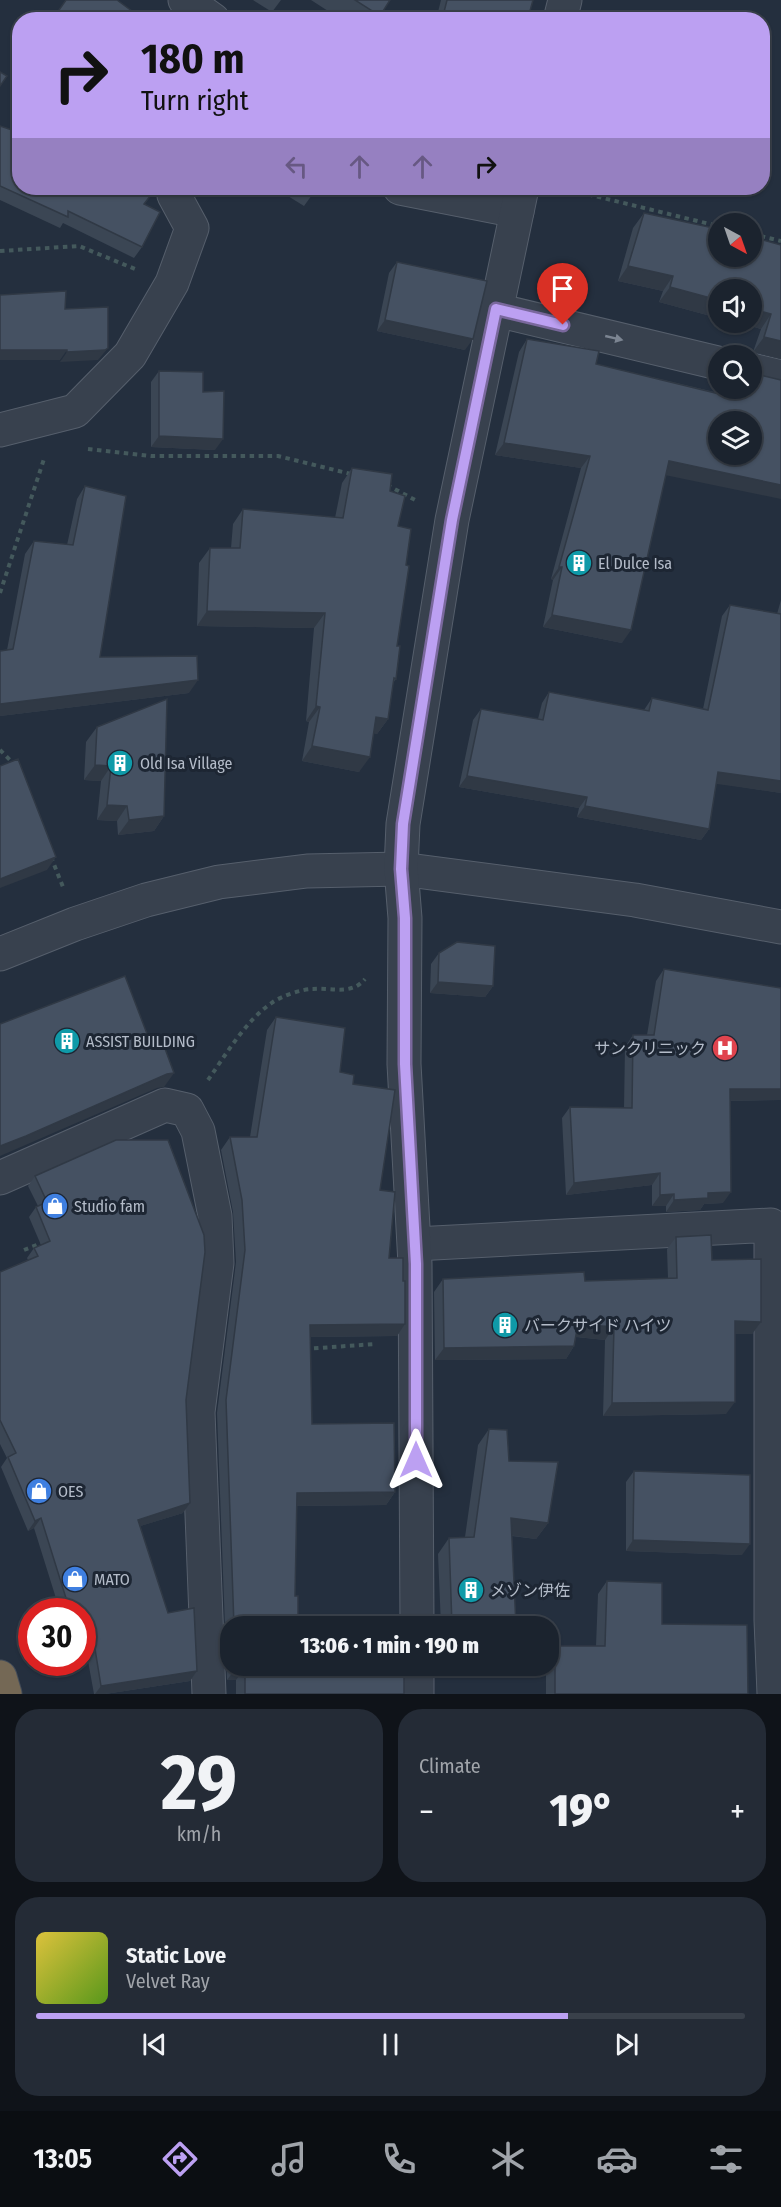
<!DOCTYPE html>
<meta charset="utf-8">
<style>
body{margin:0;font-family:"Fira Sans Condensed","Noto Sans JP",sans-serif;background:#242b36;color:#f1f3f6;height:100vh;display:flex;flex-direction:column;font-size:22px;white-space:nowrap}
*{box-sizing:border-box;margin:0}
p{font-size:20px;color:#a0a4aa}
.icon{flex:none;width:33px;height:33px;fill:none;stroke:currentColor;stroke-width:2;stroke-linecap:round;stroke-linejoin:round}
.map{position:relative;height:1694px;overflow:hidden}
.panel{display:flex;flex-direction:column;gap:15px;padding:15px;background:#0f1319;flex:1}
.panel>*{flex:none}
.banner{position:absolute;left:12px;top:12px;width:758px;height:183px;border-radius:24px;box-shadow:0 2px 4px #0004,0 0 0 2px #39404a;background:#bca0f2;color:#111;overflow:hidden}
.needle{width:39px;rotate:140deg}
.fabs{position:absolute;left:708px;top:213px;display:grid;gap:12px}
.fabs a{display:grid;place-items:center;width:54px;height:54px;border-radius:50%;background:#1b232e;box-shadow:0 2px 4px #0004,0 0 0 2px #39404a;font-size:30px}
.speed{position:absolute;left:18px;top:1598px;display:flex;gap:12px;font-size:30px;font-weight:700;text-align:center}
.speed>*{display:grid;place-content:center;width:78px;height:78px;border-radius:50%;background:#1b232e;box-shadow:0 2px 4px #0004,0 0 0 2px #39404a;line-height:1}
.speed .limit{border:9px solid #d22;background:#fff;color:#111}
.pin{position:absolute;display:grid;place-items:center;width:51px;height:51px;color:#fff;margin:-62px -26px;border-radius:50% 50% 50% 0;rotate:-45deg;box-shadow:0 0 6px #0007}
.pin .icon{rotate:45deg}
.me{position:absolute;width:66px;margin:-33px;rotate:0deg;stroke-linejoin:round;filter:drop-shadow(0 0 4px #0008)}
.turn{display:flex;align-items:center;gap:21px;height:126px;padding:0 30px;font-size:27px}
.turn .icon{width:78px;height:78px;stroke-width:2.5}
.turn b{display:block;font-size:42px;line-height:51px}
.lanes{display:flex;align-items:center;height:57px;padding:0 30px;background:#0003;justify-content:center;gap:30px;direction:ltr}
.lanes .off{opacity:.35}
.big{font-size:45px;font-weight:800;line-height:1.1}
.panel .card{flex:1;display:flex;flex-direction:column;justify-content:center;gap:9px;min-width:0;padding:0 21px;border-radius:24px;background:#242b36}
.panel .dial{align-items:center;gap:0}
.dial b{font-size:78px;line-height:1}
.song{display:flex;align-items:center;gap:18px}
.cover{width:72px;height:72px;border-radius:9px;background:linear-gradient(135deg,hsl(50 70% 55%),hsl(90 70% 35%))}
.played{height:6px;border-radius:3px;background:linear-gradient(90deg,#bca0f2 75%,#39404a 75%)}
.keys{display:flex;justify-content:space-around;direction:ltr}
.heat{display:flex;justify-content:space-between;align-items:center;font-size:33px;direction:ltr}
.panel .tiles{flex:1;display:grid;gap:15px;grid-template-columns:1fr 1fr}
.card:last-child{grid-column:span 2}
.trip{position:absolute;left:220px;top:1616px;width:339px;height:60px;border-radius:24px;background:#1b232e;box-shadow:0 2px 4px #0004,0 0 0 2px #39404a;font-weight:800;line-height:60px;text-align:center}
.tab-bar{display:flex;height:96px;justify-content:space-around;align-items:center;background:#0b0e12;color:#a0a4aa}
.tab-bar .icon{width:42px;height:42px}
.tab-bar .selected{color:#bca0f2}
.tab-bar b{font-size:27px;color:#f1f3f6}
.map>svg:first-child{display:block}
</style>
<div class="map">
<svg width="781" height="1694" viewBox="0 0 781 1694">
<rect width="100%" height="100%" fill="#242f3e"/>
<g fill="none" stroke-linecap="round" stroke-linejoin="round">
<g stroke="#565f6c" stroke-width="35">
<g id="minor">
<path d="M185 0 213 20"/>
<path d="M560 20 565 0"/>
<path d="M400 188 517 211"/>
<path d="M496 310 718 363"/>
<path d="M752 370 781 377"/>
<path d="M0 430 75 411 130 355 172 283 192 228 174 195 179 188"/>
<path d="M0 954 75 924 146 900 219 882 307 871 401 869 635 900 781 927"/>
<path d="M0 1178 165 1105 187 1110 198 1131 215 1216 217 1263 198 1412 209 1694"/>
<path d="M415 1244 771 1225V1620L774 1694"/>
<path d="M417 1626 415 1264 404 1064 405 918 401 869 403 824 452 520 522 188"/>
<path d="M417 1665V1694"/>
</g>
</g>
<g stroke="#434c59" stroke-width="35">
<path id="highway" d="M0 1677 5 1694"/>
</g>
<g stroke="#44595c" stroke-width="4" stroke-dasharray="4.5 4.5" stroke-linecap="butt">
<path d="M562 188 718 226"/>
<path d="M752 234 781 241"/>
<path d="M0 251 79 246 135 269"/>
<path d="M88 449 151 456H278L351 474"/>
<path d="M387 485 417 501"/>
<path d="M0 593 44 459"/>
<path d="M0 750 14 764"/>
<path d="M51 857 63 887"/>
<path d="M208 1080C227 1053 246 1020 273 1002 282 996 302 989 313 989 331 987 351 996 365 979"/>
<path d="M24 1250 44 1242"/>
<path d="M305 1349 375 1344"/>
</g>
<use href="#minor" stroke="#38414e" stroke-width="33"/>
<use href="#highway" stroke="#746855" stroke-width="33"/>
</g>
<g fill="#3b4654">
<path d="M253 0H281L272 12Z"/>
<path d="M311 0H390L377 20H342Z"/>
<path d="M441 0H533L528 18 532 20H436Z"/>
<path d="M0 126 11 133 144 204 142 247 134 258 63 223 60 228 0 200Z"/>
<path d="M275 188H317L304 206Z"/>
<path d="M644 213 781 245V359L753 352 761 329 737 322H752L718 290V318L659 302 663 291 618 281 633 228Z"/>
<path d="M397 262 465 350 377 331 389 273Z"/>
<path d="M527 339 596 364 731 396V393L735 388H752L781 380 666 475 622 643 543 627 553 580 551 579 581 468 495 455 519 352Z"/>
<path d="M159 371 203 392 215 450 151 447V382Z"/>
<path d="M352 468 390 491 398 526 406 565 397 646 396 679 393 683 388 719 377 734 374 733 359 772 302 761 309 722 306 721 314 628 197 626 199 563 210 548H231L233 524 243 509 335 518 342 483Z"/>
<path d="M85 486 100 657 189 693 0 716V651L7 650 25 554 34 541 67 545 77 499Z"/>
<path d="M781 600V793L716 783 709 829 701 840 577 817 579 808 459 787 473 720 481 709 538 719 542 703 549 692 644 710 652 698 703 709 722 616 730 605 777 614Z"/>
<path d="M97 727 164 816 154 831 118 835 117 821 97 820 101 781 84 780 86 742Z"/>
<path d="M439 953 493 986 485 997 430 993 431 964Z"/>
<path d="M664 969 781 988V1100L730 1101 723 1203 704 1204 700 1210 666 1212V1206H652V1185L566 1195 562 1118 570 1107 624 1108 625 1047 633 1035H647L656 981Z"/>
<path d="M276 1017 353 1084 380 1190 389 1258 403 1281 405 1324 397 1336 310 1337 312 1424 395 1492 386 1505 297 1506 295 1596 298 1626H231V1665H404V1694H236V1680H227L217 1413 236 1262 233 1212 221 1150 230 1137H250L267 1030Z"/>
<path d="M35 1176 186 1400 183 1513 140 1526 168 1613 197 1671 190 1681 105 1694H94L82 1628V1611H60L34 1528 28 1531 1 1467 7 1458 0 1444V1272L28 1260 27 1258 34 1248 41 1245 29 1217 36 1207 38 1206 28 1186Z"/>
<path d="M676 1237 712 1260 761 1322 752 1334H735L726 1414 603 1416 605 1340 576 1337 574 1346 566 1359 435 1360 434 1292 443 1279 585 1281 668 1278 667 1249Z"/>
<path d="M489 1429 548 1523 536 1539 512 1536 516 1626H441L438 1554 449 1538 465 1537 478 1445Z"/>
<path d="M634 1471 742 1555 626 1551V1482Z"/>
<path d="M607 1581 662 1624 748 1694H546V1665H549V1654L555 1646H596L598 1594Z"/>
</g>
<g fill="#303945">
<path d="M628 266 673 276 663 291 618 281Z"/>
<path d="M670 287 718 300V318L659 302Z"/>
<path d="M752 309 771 314 761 329 737 322H752Z"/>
<path d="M385 320 473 339 465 350 377 331Z"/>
<path d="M764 337 781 341V359L753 352Z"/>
<path d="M108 348 98 360 60 362 67 352Z"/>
<path d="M0 350H67L60 360H0Z"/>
<path d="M159 436 223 439 215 450 151 447Z"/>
<path d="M504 443 590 456 581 468 495 455Z"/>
<path d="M669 461 781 485V499L660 474Z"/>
<path d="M559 567H562L553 580 551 579Z"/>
<path d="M207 611 325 613 314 628 197 626Z"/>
<path d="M552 615 631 630 622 643 543 627Z"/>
<path d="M198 680 189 693 0 716V704Z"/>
<path d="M316 706 320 707 309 722 306 721Z"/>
<path d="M376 717 388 719 377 734 366 732Z"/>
<path d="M312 746 370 757 359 772 302 761Z"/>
<path d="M95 765 111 766 101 781 84 780Z"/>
<path d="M718 772 781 781V793L710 783Z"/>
<path d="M467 776 587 797 579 808 459 787Z"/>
<path d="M107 805 127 806 117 821 97 820Z"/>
<path d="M585 806 709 829 701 840 577 817Z"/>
<path d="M164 816 154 831 118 835 129 820Z"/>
<path d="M56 857 47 870 0 888V879Z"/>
<path d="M438 982 493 986 485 997 430 993Z"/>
<path d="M174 1073 164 1087 157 1088 0 1156V1146L167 1074Z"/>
<path d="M730 1089H781V1100L722 1101Z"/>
<path d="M660 1173 652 1185 566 1195 574 1183Z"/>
<path d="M731 1192 723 1203 704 1204 700 1210 666 1212 674 1200 708 1193Z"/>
<path d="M674 1194 666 1206H652L660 1195Z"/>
<path d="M735 1321 761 1322 752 1334H726Z"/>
<path d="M405 1324 397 1336 301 1337 310 1325Z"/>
<path d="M578 1324 614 1327 605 1340 569 1336Z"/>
<path d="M574 1346 566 1359 435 1360 444 1348Z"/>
<path d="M735 1402 726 1414 603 1416 612 1403Z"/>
<path d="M395 1492 386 1505 289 1506 297 1493Z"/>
<path d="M190 1503 183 1513 131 1529 138 1520Z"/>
<path d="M41 1518 34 1528 28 1531 35 1521Z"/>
<path d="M511 1518 548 1523 536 1539 500 1534Z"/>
<path d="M633 1540 750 1544 742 1555 626 1551Z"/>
<path d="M90 1618 82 1628V1620Z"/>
<path d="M236 1668H245L236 1680H227Z"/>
<path d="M197 1671 190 1681 105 1694H95L101 1686Z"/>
</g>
<g fill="#455162" stroke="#303945" stroke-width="1.5" fill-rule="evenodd">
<path d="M66 0H117L144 20H52Z"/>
<path d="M355 0H390L380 16Z"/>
<path d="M447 0H533L528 18 532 20H442Z"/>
<path d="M0 72 7 76 0 86Z"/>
<path d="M0 126 12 130 11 133 20 136V188H135L151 195 144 204 160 212 142 247 68 211V217L0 186Z"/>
<path d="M300 188H317L312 195Z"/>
<path d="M644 213 718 229V256H752V237L781 245V341L764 337 771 314 752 309V290H718V300L670 287 673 276 628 266Z"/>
<path d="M397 262 487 281 473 339 385 320Z"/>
<path d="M66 291 65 309 108 307V348L105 350 67 352V350H0V295Z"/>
<path d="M527 339 599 351 596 364 736 398 738 388H752V373L781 380V485L669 461 631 630 552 615 562 567H559L590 456 504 443ZM718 422H752V454H718Z"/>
<path d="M159 371 203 372V392L224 391 223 439 159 436Z"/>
<path d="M352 468 392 474 390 491 405 496 398 526 411 529 406 565 409 566 397 646H400L396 679 394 678 388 719 376 717 370 757 312 746 320 707 316 706 325 613 207 611 210 548H240L243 509 343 518Z"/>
<path d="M85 486 126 496 100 657 197 656 198 680 0 704V651L13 649 34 541 73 545Z"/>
<path d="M730 605 781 614V781L718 772 709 829 585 806 587 797 467 776 481 709 543 720 549 692 649 711 652 698 708 710Z"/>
<path d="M167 699 164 816 129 820 127 806 107 805 111 766 95 765 97 727Z"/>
<path d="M18 759 56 857 0 879V766Z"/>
<path d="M457 942 495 946 493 986 438 982 439 953Z"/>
<path d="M664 969 781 988V1089H730L731 1192 708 1193V1198L674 1200V1194L660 1195V1173L574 1183 570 1107 632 1108 633 1035H654Z"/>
<path d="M125 976 149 1039 160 1035 174 1073 167 1074 26 1136 0 1146V1024Z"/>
<path d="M276 1017 345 1028 340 1072 354 1075 353 1084 395 1090 380 1190 395 1192 389 1258H403V1281H405V1324L310 1325 312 1424 394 1423 395 1492 297 1493 295 1596H298V1626H234L226 1400 245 1250 242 1200 230 1137H257Z"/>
<path d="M116 1140H168L204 1235 205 1252 186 1400 190 1503 138 1520 168 1613 194 1608 197 1671 101 1686 90 1618 82 1620V1611H70L41 1518 35 1521 8 1457 16 1453 0 1420V1272L38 1256 34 1248 50 1241 36 1207 47 1202 35 1176Z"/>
<path d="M711 1235 712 1260 761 1259V1322L735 1321V1402L612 1403 614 1327 578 1324 574 1346 444 1348 443 1279 584 1272 585 1281 677 1278 676 1237Z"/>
<path d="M489 1429 507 1430 509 1461 558 1462 548 1523 511 1518 516 1626H452L449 1538 474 1537Z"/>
<path d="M634 1471 750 1475V1544L633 1540Z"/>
<path d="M607 1581 662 1583V1624L747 1625 748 1694H555V1646H605Z"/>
<path d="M347 1624V1626H327Z"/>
<path d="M236 1665H404V1694H245V1668H236Z"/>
</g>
<defs><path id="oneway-solid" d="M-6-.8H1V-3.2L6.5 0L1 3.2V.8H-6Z" transform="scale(1.5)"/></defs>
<use fill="#7c8592" href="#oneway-solid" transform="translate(614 338) rotate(13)"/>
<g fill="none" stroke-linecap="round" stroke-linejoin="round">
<g stroke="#7a689d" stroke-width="15">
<path id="route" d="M416 1460V1264L405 1064V918L401 869 403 824 452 520 496 309 563 325"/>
</g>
<use href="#route" stroke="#bca0f2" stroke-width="10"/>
</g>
<defs>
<g id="building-disc" transform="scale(1.35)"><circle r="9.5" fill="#0f9aa8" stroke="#1d2633"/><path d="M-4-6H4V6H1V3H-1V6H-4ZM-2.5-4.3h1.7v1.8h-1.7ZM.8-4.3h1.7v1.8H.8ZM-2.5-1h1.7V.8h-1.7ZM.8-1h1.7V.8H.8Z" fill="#fff"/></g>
<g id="hospital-disc" transform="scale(1.35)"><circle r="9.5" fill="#e0444e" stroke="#1d2633"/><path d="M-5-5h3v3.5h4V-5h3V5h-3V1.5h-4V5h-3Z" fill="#fff"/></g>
<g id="shop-disc" transform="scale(1.35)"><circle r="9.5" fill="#3f7fe0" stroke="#1d2633"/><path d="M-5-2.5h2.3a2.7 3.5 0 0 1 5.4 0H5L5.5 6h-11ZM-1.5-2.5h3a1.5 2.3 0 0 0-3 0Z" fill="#fff"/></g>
</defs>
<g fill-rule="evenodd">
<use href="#building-disc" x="579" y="563"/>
<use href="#building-disc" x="120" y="763"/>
<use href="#building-disc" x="67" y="1041"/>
<use href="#hospital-disc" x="725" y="1048"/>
<use href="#shop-disc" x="55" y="1206"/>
<use href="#building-disc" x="505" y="1325"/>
<use href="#shop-disc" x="39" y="1491"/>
<use href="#shop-disc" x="75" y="1579"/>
<use href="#building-disc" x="471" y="1590"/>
</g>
<g text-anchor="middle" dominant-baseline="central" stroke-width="6" stroke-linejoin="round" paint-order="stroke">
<g font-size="16" fill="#b4bcc9" stroke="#1d2633" text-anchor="start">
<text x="598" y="563">El Dulce Isa</text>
<text x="140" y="763">Old Isa Village</text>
<text x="86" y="1041">ASSIST BUILDING</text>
<text x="706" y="1048" text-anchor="end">サンクリニック</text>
<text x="74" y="1206">Studio fam</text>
<text x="524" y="1325">バークサイド ハイツ</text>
<text x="58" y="1491">OES</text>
<text x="94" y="1579">MATO</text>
<text x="490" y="1590">メゾン伊佐</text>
</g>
</g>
</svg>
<div class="fabs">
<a><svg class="needle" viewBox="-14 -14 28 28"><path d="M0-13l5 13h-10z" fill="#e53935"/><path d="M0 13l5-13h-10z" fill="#a0a4aa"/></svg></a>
<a><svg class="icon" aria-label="sound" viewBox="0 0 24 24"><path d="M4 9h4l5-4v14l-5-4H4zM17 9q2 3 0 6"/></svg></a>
<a><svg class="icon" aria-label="search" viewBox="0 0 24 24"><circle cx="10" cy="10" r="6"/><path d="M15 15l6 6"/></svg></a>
<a><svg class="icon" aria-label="layers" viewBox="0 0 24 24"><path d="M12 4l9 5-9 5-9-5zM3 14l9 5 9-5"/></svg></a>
</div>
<div class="speed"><div class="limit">30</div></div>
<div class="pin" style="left:563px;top:325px;background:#d93025"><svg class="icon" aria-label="arrive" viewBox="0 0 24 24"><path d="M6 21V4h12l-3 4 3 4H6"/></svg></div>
<svg class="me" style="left:416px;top:1460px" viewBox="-20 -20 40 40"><path d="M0-17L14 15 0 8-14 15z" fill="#bca0f2" stroke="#fff" stroke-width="4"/></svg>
<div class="trip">13:06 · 1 min · 190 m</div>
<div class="banner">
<div class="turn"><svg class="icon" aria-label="right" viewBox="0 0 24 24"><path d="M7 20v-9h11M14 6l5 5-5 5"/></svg><div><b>180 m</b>Turn right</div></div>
<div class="lanes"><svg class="icon off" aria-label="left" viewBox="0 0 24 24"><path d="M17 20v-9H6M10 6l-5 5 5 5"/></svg><svg class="icon off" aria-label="ahead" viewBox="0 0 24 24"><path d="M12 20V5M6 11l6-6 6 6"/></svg><svg class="icon off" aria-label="ahead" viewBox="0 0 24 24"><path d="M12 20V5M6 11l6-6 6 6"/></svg><svg class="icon" aria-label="right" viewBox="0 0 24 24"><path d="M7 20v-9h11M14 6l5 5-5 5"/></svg></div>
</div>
</div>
<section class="panel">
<div class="tiles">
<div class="card dial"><b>29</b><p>km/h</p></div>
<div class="card"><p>Climate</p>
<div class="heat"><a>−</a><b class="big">19°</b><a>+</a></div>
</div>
<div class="card">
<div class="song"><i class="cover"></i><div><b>Static Love</b><p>Velvet Ray</p></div></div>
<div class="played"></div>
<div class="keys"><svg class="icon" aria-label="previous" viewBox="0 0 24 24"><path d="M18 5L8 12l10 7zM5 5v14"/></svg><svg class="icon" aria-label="pause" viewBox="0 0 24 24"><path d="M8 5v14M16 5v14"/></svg><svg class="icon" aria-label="next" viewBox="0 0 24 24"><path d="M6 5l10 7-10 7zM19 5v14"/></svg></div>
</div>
</div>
</section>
<nav class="tab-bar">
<b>13:05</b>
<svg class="icon selected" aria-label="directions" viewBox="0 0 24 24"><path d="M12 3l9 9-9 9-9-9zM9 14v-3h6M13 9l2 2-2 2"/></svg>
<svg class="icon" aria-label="music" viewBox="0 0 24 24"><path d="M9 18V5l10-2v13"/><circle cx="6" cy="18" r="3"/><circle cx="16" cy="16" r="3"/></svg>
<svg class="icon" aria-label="phone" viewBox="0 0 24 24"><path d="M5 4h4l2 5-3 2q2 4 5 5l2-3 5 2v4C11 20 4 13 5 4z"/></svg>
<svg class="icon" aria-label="climate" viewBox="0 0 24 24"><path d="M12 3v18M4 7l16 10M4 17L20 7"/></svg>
<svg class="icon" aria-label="car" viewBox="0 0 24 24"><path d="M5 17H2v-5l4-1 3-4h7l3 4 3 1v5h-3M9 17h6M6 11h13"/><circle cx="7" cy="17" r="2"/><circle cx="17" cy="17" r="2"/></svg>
<svg class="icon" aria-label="filters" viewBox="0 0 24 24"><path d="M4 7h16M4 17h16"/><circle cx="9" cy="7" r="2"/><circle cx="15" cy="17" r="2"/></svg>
</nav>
